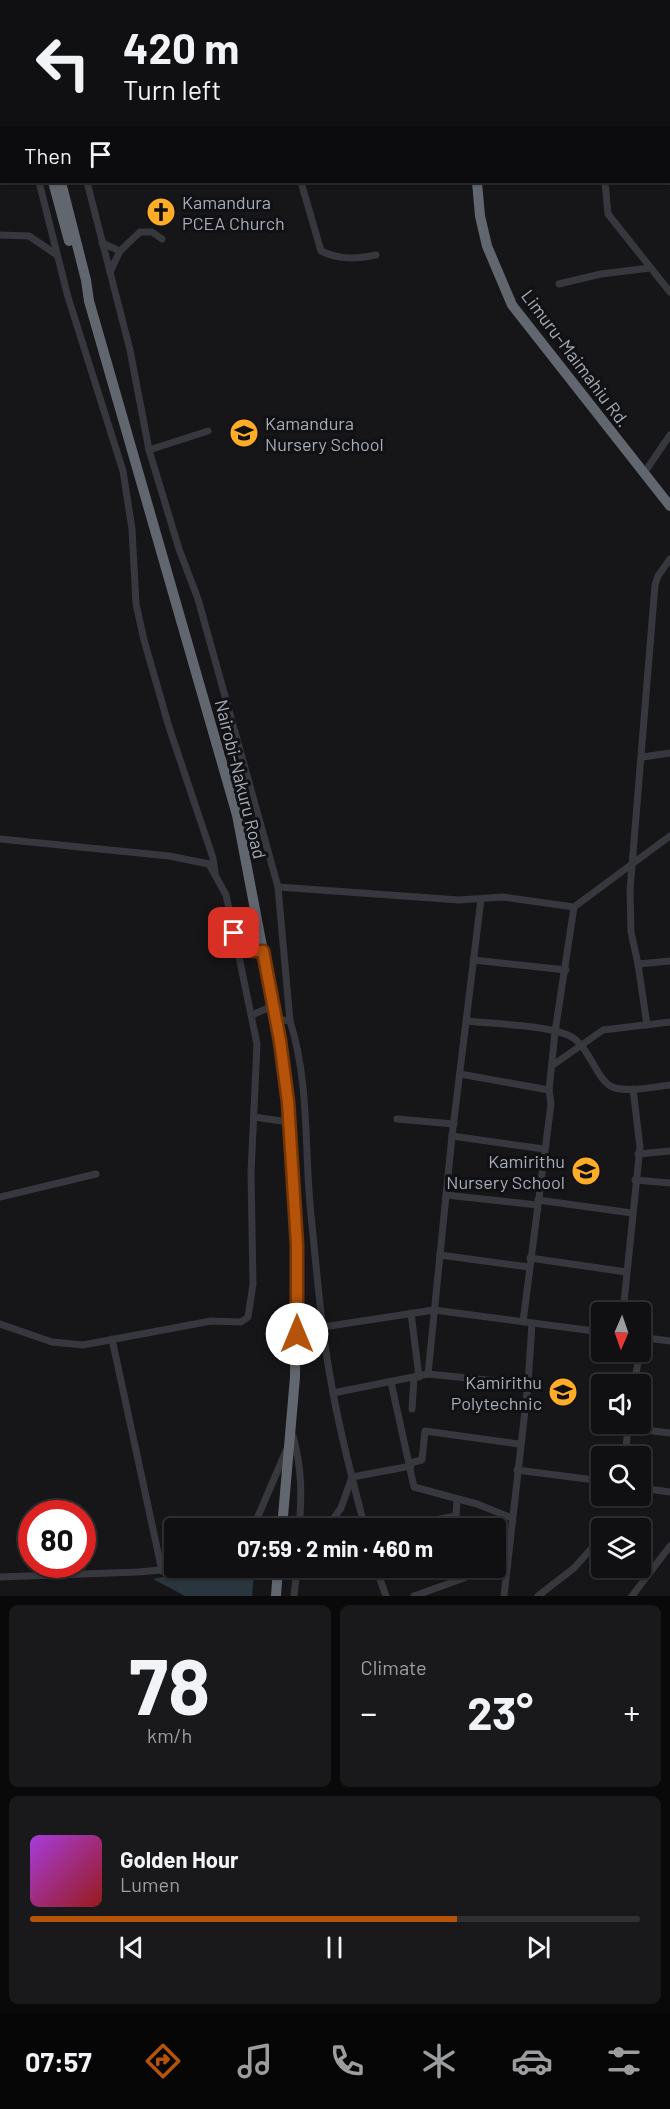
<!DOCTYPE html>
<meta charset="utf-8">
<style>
body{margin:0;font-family:Barlow,sans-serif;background:#19191b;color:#f1f3f6;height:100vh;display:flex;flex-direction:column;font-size:22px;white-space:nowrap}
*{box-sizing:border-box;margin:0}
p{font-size:20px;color:#9c9d9f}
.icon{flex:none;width:33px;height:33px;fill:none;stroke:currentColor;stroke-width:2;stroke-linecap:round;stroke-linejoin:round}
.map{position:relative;height:1596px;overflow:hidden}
.details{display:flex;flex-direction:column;gap:9px;padding:9px;background:#09090a;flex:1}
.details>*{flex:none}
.top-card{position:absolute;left:0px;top:0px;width:670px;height:183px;box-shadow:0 2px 4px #0004,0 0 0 2px #303032;background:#101012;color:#f1f3f6;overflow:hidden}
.needle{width:39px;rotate:182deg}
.controls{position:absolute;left:591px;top:1302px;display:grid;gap:12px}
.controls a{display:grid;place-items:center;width:60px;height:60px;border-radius:6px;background:#101012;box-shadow:0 2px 4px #0004,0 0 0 2px #303032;font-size:30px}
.speed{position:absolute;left:18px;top:1500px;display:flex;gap:12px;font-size:30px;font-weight:700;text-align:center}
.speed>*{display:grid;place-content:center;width:78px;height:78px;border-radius:50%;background:#101012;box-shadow:0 2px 4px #0004,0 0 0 2px #303032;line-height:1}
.speed .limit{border:9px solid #d22;background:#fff;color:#111}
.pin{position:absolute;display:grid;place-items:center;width:51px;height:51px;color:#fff;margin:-26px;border-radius:12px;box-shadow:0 3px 9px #0006}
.me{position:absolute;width:66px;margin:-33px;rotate:0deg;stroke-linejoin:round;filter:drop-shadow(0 0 4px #0008)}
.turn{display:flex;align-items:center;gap:21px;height:126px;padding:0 24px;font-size:27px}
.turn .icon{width:78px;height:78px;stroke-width:2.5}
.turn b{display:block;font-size:42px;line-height:51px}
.then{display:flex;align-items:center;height:57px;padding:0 24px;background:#0003;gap:12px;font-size:22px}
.big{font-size:45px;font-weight:700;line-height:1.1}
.details .tile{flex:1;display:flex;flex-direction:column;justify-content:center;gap:9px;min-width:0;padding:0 21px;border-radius:9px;background:#19191b}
.details .dial{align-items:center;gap:0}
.dial b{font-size:78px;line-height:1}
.song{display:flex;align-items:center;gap:18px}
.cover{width:72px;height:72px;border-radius:9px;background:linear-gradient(135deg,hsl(280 70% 55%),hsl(0 70% 35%))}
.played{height:6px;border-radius:3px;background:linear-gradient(90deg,#b45309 70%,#303032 70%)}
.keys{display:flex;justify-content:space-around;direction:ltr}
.heat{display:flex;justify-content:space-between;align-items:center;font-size:33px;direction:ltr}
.details .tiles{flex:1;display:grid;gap:9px;grid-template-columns:1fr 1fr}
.tile:last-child{grid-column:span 2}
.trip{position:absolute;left:164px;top:1518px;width:342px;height:60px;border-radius:6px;background:#101012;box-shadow:0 2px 4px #0004,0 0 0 2px #303032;font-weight:700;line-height:60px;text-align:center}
.menu{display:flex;height:96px;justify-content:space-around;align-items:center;background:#060607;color:#9c9d9f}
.menu .icon{width:42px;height:42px}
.menu .selected{color:#b45309}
.menu b{font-size:27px;color:#f1f3f6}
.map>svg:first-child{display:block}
</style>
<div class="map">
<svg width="670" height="1596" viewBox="0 0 670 1596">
<rect width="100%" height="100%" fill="#161618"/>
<path fill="#2a363d" d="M224 1568 254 1574 252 1596H185L153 1579 201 1569 219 1575Z"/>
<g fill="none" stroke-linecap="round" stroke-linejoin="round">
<g stroke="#36383e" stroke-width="7">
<path d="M275 0V2"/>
<path d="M181 2 185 0"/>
<path d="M362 2 365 0"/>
<path d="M669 149H670"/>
<path d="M39 182 68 297 123 471 132 529 136 604 144 640 169 727 213 858 215 873"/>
<path d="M87 182 130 350 149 450 179 549 198 599 278 887 290 1021"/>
<path d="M301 182 321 251C339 260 357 259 376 255"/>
<path d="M605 182 608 214 670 292"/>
<path d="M0 235 29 236 57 255"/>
<path d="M102 243 120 251 140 232H152L162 239"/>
<path d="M110 272 120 251"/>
<path d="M559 284 601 274 650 268"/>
<path d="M149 450 208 431"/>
<path d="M644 473 670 435"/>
<path d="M670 559 658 576 655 585 630 890 631 932 638 964 670 961"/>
<path d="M643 757 670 753"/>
<path d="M0 839 169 856 209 864 226 895 236 942 249 951H263"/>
<path d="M278 887 459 900 503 897 574 907 670 836"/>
<path d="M473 960 566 970"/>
<path d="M638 964 647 1025"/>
<path d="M252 1015 273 1006"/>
<path d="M276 1019 290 1021C310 1084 304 1150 311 1215 317 1272 321 1330 332 1387 340 1434 353 1482 365 1528"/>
<path d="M467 1021C494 1024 544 1025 568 1035 590 1044 596 1083 615 1088 632 1092 653 1087 670 1085"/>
<path d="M553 1065 603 1030 670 1022"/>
<path d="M460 1074 549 1090"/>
<path d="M254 1117 289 1122"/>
<path d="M397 1119 454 1124"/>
<path d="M452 1136 544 1149"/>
<path d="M638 1154 670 1151"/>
<path d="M635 1180 670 1183"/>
<path d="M446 1195 537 1205"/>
<path d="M0 1197 96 1174"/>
<path d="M538 1200 632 1213"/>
<path d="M440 1255 529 1267"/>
<path d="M530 1258 626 1272"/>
<path d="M623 1312 640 1147 633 1089"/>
<path d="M411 1313 419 1377"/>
<path d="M523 1322 551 1104 549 1090 555 1032 574 907"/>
<path d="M0 1324 52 1342 83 1345 211 1321 241 1322 248 1317 253 1284 251 1173 257 1044 236 942"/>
<path d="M297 1334 323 1327 434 1310 602 1332"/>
<path d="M640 1337 670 1341"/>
<path d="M112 1339 162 1571"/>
<path d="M428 1374 452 1136 481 899"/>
<path d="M391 1382 414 1487 477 1504 512 1518"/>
<path d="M634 1384 640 1352"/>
<path d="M333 1393 428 1374 528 1384"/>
<path d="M412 1409 414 1378"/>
<path d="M628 1424V1428L670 1433"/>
<path d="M293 1436C302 1468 302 1496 299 1528"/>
<path d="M625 1456 628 1428"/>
<path d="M410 1463 422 1460 425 1431 519 1444"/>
<path d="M517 1470 602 1481"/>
<path d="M640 1491 648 1489 670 1492"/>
<path d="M619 1496 632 1499 636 1496"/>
<path d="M457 1499 456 1516 461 1528"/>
<path d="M253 1528 286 1451"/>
<path d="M327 1528 341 1508 352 1477 411 1466"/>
<path d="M395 1528 456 1516"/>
<path d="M609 1528H610"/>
<path d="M376 1568 386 1596"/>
<path d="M0 1577 138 1572 183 1568"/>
<path d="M294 1596 297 1568"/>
<path d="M414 1596 492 1568"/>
<path d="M504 1596 528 1384 532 1323"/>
<path d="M538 1596 574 1568 602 1537"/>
<path d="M632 1596 670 1546"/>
</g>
<g stroke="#62666f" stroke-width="10">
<path d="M5 0V2"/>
<path d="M17 0V2"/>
<path d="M447 0 448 2"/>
<path d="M53 182 69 241"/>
<path d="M61 182 86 280 89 301 237 815 280 1041 288 1103 297 1245 295 1377 282 1528"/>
<path d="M477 182 480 216 487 246 512 305 670 506"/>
<path d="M276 1596 278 1568"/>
</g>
</g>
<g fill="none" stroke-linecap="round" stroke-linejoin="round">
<g stroke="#753606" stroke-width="15">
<path id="route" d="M234 933C238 948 248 952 263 951L280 1041 288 1102 297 1245V1334"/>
</g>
<use href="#route" stroke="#b45309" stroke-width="10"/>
</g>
<defs>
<g id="church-disc" transform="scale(1.5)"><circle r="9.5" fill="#ffad27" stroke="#111113"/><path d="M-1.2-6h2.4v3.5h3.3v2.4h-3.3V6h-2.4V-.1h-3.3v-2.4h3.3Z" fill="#111"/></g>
<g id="school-disc" transform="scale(1.5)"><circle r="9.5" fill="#ffad27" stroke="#111113"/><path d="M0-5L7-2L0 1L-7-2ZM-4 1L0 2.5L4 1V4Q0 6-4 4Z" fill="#111"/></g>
</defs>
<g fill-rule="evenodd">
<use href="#church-disc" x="161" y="212"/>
<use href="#school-disc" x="244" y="433"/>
<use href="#school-disc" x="586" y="1171"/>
<use href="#school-disc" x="563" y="1392"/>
</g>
<g text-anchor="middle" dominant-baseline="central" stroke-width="6" stroke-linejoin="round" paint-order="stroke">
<g font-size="18" fill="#a6adb9" stroke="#111113" text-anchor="start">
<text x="182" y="202">Kamandura<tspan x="182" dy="21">PCEA Church</tspan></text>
<text x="265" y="423">Kamandura<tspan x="265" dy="21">Nursery School</tspan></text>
<text x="565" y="1161" text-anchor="end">Kamirithu<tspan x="565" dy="21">Nursery School</tspan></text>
<text x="542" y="1382" text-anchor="end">Kamirithu<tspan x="542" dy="21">Polytechnic</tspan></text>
</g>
<g font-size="18" fill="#a6adb9" stroke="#111113">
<text transform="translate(576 358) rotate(53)">Limuru-Maimahiu Rd.</text>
<text transform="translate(241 779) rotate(76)">Nairobi-Nakuru Road</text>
</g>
</g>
</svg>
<div class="controls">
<a><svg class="needle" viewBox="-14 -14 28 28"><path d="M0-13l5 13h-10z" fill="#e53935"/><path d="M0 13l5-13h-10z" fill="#9c9d9f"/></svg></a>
<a><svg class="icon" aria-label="sound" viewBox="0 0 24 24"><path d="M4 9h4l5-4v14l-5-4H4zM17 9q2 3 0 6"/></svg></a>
<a><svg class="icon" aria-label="search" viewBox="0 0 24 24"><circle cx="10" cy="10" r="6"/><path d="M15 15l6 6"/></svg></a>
<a><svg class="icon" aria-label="layers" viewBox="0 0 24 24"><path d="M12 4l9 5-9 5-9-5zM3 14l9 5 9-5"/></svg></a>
</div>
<div class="speed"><div class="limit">80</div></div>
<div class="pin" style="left:234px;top:933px;background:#d93025"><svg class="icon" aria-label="arrive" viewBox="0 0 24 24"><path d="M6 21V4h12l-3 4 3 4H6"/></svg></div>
<svg class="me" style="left:297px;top:1334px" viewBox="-20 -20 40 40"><circle r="19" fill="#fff"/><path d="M0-13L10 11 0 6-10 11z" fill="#b45309"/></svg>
<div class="trip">07:59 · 2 min · 460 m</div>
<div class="top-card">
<div class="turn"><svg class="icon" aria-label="left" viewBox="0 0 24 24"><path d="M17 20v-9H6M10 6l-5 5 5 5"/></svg><div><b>420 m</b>Turn left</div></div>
<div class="then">Then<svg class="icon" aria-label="arrive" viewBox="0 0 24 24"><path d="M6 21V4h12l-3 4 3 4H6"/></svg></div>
</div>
</div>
<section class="details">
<div class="tiles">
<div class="tile dial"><b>78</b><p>km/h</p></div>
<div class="tile"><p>Climate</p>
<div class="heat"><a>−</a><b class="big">23°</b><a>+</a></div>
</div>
<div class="tile">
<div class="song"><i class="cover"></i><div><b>Golden Hour</b><p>Lumen</p></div></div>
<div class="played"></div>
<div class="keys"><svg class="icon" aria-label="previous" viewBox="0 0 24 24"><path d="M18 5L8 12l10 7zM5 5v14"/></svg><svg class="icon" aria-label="pause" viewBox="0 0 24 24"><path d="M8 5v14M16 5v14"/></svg><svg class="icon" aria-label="next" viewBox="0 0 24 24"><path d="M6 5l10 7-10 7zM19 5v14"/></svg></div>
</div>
</div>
</section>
<nav class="menu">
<b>07:57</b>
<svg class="icon selected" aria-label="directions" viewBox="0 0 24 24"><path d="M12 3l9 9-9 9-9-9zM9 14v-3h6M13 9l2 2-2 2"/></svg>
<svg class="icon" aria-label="music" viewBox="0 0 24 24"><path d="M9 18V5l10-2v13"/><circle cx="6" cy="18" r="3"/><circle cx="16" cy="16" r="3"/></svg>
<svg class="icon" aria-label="phone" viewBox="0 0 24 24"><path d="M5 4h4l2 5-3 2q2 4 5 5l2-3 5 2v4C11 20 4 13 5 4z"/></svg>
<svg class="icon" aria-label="climate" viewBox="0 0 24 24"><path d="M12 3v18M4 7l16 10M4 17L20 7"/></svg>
<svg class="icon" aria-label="car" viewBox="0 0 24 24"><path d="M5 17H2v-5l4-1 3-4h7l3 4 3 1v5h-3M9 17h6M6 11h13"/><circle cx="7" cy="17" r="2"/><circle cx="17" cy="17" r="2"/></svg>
<svg class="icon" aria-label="filters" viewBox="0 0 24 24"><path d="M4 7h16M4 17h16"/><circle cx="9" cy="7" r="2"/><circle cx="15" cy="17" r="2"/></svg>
</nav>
